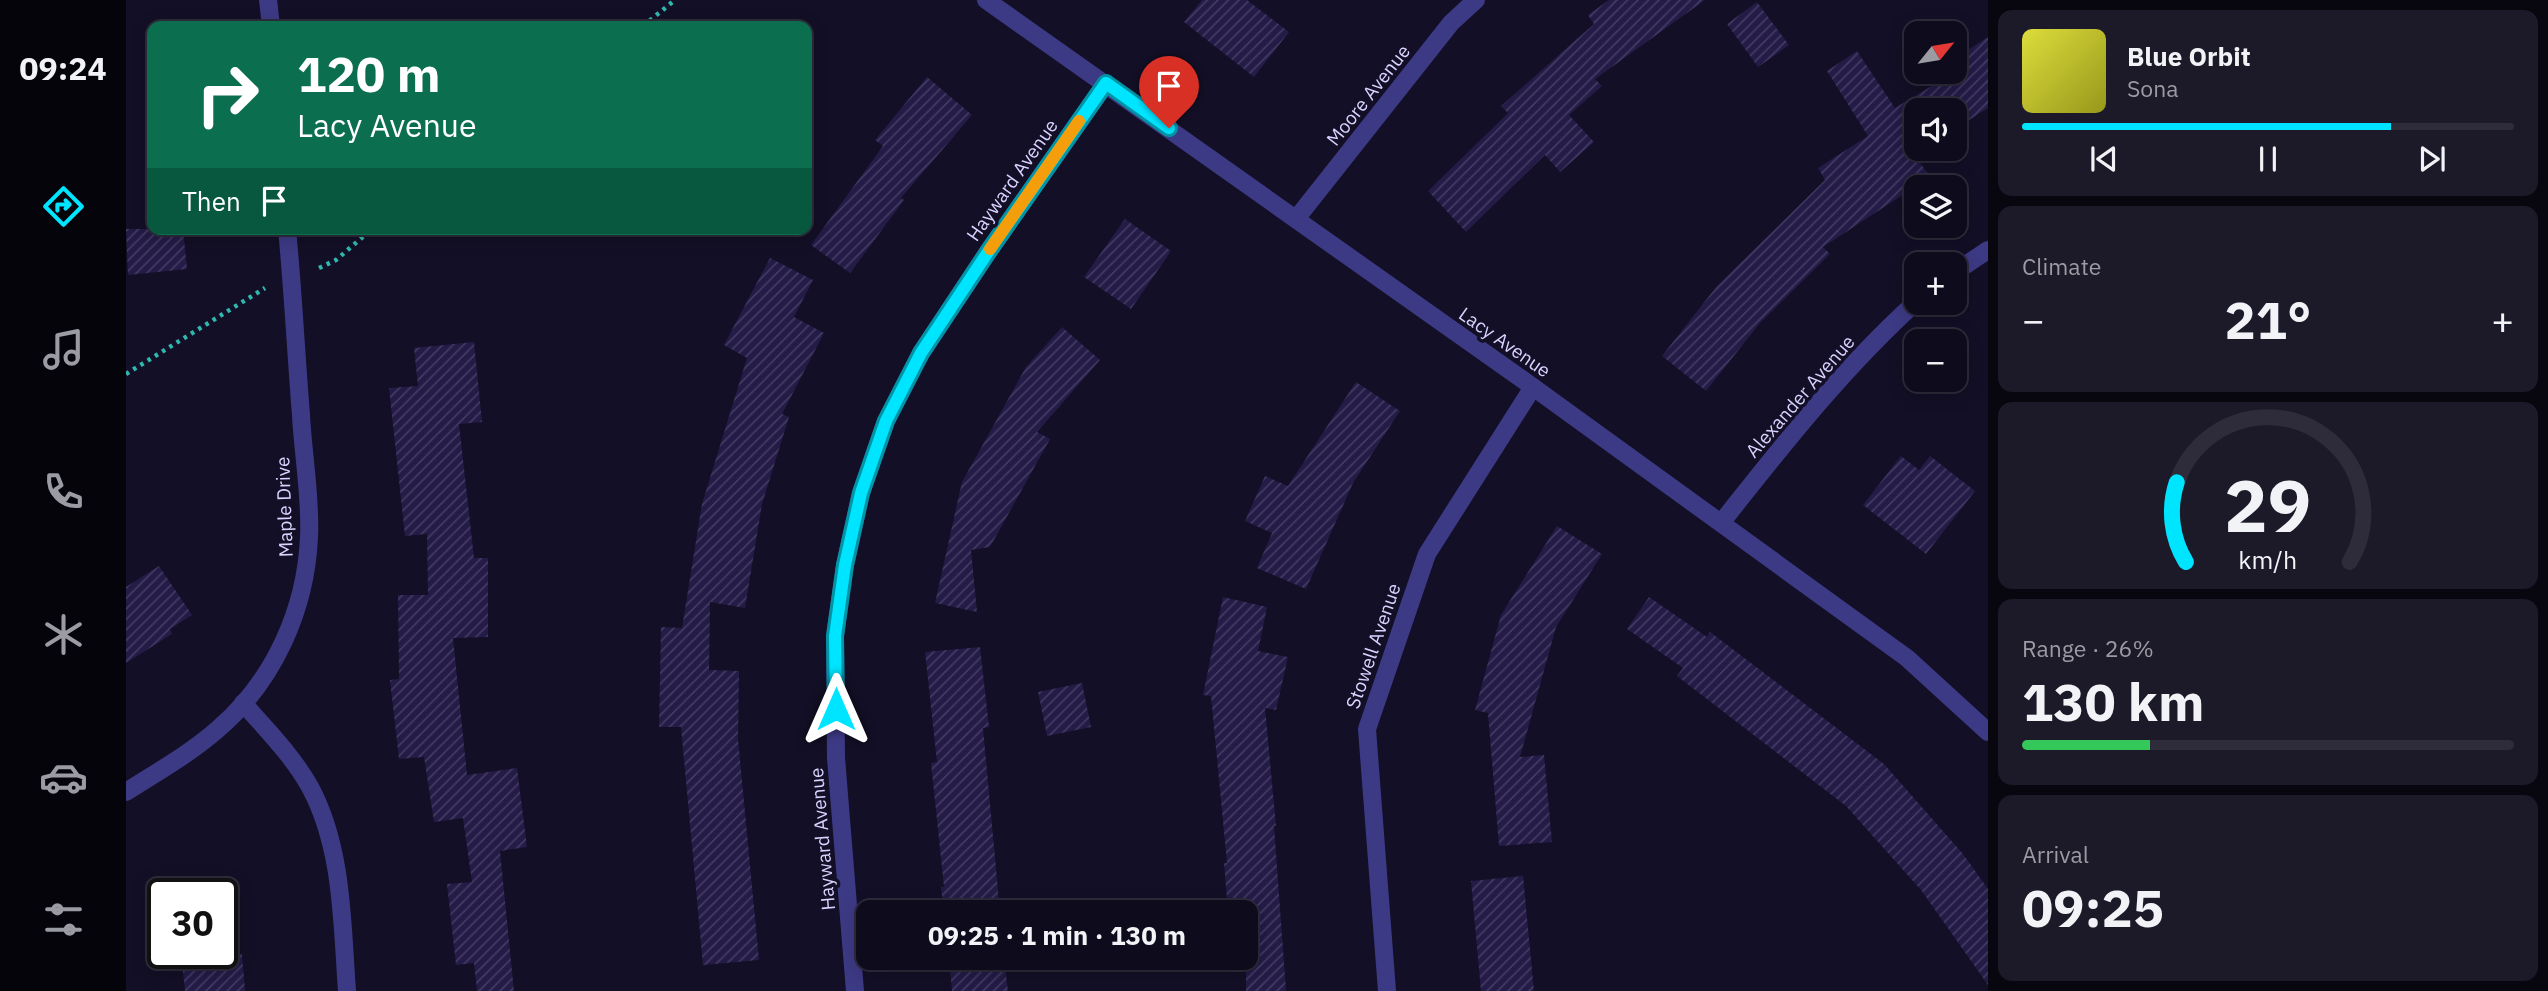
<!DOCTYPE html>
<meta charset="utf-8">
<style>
body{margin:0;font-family:"IBM Plex Sans",sans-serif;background:#1c1929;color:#f1f3f6;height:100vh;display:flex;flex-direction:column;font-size:26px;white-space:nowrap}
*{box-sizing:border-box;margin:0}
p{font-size:23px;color:#9b9ba3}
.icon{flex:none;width:38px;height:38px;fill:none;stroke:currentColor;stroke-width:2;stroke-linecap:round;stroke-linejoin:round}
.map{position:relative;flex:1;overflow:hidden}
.details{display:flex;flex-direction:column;gap:10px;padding:10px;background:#08060f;width:560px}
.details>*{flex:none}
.top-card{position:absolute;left:21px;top:21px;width:665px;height:214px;border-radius:14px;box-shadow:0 4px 18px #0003,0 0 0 2px #2e2b3b;background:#0b6e4f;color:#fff;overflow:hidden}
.needle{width:46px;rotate:60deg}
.fabs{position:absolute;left:1778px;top:21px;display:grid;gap:14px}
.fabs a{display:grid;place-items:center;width:63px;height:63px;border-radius:14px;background:#0e0b1c;box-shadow:0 4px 18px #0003,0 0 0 2px #2e2b3b;font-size:35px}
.speed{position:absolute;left:21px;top:878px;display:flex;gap:14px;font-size:35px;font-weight:700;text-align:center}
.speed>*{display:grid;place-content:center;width:91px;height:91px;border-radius:50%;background:#0e0b1c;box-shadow:0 4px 18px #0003,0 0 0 2px #2e2b3b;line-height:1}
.speed .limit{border:4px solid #111;border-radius:10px;background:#fff;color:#111}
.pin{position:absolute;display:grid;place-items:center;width:60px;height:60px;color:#fff;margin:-72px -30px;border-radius:50% 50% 50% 0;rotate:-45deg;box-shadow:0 0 7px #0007}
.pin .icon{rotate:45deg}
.me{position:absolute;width:77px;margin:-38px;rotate:0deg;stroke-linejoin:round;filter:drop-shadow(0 0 5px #0008)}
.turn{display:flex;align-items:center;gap:24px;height:147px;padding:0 35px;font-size:32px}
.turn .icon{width:91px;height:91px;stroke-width:2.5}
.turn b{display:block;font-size:49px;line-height:60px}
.then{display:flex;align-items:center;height:66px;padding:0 35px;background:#0003;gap:14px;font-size:26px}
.big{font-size:52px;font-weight:700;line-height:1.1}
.details .card{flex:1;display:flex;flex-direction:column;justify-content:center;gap:10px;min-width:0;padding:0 24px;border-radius:14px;background:#1c1929}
.details .dial{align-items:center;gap:0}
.dial svg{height:182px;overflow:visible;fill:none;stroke:#2e2b3b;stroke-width:7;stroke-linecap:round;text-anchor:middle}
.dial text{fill:#f1f3f6;stroke:none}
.song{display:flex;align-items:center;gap:21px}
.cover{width:84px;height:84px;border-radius:10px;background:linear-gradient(135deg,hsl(60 70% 55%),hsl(60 70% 35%))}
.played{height:7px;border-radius:4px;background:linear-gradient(90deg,#00e5ff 75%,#2e2b3b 75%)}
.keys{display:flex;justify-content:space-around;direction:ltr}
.heat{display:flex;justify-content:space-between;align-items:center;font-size:38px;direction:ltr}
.charge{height:10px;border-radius:5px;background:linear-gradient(90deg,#34c759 26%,#2e2b3b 0)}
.trip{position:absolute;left:730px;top:900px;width:402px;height:70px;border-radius:14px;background:#0e0b1c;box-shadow:0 4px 18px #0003,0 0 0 2px #2e2b3b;font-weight:700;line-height:70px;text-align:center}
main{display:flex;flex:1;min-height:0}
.tabs{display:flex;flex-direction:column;width:126px;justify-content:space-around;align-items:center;background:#06040b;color:#9b9ba3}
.tabs .icon{width:49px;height:49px}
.tabs .current{color:#00e5ff}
.tabs b{font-size:32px;color:#f1f3f6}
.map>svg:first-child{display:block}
</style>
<main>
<nav class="tabs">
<b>09:24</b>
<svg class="icon current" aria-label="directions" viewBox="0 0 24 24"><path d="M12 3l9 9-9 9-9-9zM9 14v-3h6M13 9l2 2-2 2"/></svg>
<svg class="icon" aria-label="music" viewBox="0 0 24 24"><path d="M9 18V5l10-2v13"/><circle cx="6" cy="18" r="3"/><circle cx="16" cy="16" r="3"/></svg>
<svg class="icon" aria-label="phone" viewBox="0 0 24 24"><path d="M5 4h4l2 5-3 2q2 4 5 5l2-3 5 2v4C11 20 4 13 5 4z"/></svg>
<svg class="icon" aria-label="climate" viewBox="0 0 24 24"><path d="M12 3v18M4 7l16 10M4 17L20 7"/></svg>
<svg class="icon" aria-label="car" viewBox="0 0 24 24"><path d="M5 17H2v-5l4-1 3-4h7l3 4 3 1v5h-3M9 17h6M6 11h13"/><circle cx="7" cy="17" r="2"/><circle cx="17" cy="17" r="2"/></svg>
<svg class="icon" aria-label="filters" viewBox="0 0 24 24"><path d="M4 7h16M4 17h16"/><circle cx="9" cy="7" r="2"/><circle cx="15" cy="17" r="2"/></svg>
</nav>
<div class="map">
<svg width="1862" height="991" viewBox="0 0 1862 991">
<defs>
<pattern id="building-hatch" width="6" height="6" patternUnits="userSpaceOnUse" patternTransform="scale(1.75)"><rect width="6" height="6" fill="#241b47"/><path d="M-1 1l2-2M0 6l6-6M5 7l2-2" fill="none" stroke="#433b63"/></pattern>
</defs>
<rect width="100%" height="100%" fill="#130f26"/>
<g fill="url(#building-hatch)">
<path d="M1076 0H1121L1163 32 1128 77 1058 22Z"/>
<path d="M1483 0H1579L1469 79 1476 86 1443 115 1468 142 1434 172 1419 155 1340 232 1302 191 1382 113 1375 106 1468 24 1462 15Z"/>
<path d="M1631 2 1663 45 1632 67 1601 24Z"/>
<path d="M1862 37V108L1829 129V110H1790V149H1796L1788 154 1804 177 1697 247 1704 254 1634 323 1580 391 1536 356 1591 286 1699 180 1692 168 1742 136 1701 71 1731 51 1769 108 1829 72V58Z"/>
<path d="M801 77 846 115 775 198 778 200 724 273 685 245 757 146 749 140Z"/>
<path d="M999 219 1045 251 1005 309 958 277Z"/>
<path d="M0 229H57L61 269 2 275Z"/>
<path d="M644 258 687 280 668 317 698 333 656 414 663 417 636 504 619 608 584 602 583 670 613 671 612 739 633 960 577 965 555 727H533L535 627 556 628 576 504 621 358 598 345Z"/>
<path d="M936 327 974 360 911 432 924 439 864 547 845 550 851 612 809 603 836 482 900 367Z"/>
<path d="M348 342 356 422 333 424 348 558H362V637L327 638 341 775 391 768 401 847 374 851 388 991H351L348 963 330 965 321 884 346 882 337 818 308 822 298 757 273 759 264 680 273 679 272 595H302L301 534 279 536 263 388 292 386 288 348Z"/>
<path d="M1230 382 1274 411 1227 483 1180 589 1131 568 1146 533 1119 521 1139 476 1162 486Z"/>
<path d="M1775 456 1793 470 1804 456 1849 491 1800 554 1737 505Z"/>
<path d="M1431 526 1476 554 1430 627 1394 757 1418 755 1426 842 1373 846 1362 713 1349 710 1375 615Z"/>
<path d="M33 566 66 615 44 629 46 634 0 663V587Z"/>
<path d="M1097 597 1141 607 1132 651 1162 657 1150 710 1139 708 1150 826H1148L1160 991H1120V912H1102L1098 863H1101L1085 696 1077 695Z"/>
<path d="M1523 597 1581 637 1584 632 1758 764 1837 854 1862 889V985L1795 890 1720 806 1551 676 1557 668 1501 629Z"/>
<path d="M854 647 863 727 857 728 874 912H818L815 887H818L805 763 811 762 799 652Z"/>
<path d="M956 683 965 727 921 736 912 692Z"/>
<path d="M1397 876 1408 991H1355L1345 881Z"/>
<path d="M55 954H116L119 991H59Z"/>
<path d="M823 957H878L882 991H826Z"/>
</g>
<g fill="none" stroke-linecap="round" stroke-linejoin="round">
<g stroke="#2fb8b0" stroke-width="4.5" stroke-dasharray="3.5 5" stroke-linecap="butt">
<path d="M517 26 549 0"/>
<path d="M193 268 210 260 246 229"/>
<path d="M0 374 139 288"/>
</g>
<g stroke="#3d3a85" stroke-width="18">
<path d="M142 0 145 26"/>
<path d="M860 0 1407 387 1781 658 1862 732"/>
<path d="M1170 219 1325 23 1350 0"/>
<path d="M1829 272 1862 250"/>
<path d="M1595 523C1656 446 1717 368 1790 302"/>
<path d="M117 703C141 730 166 755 184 787 217 848 216 924 221 991"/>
<path d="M0 792C31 772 65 753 92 729 148 681 180 609 183 537 185 497 177 455 175 415 170 353 167 291 161 229"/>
<path d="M729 991 710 758 709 636 719 565 735 493 760 421 795 353 862 252 980 83"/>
<path d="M1261 991 1241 729 1301 554 1407 387"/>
</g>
</g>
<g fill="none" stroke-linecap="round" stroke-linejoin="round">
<g stroke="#0095a6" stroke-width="18">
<path id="route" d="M710 709 709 636 719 565 735 493 760 421 795 353 862 252 980 83 1043 128"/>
</g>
<use href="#route" stroke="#00e5ff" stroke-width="12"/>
<path stroke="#f59e0b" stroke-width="12" d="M864 249 953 121"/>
</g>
<g text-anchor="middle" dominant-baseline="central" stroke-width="7" stroke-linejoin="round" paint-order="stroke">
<g font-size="19" fill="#d9d4ff" stroke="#130f26">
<text transform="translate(1242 95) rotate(-52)">Moore Avenue</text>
<text transform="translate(886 180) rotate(-55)">Hayward Avenue</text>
<text transform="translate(1379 342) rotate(35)">Lacy Avenue</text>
<text transform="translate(1674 396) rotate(-49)">Alexander Avenue</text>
<text transform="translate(158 507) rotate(-92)">Maple Drive</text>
<text transform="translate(1247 646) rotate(-71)">Stowell Avenue</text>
<text transform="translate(696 839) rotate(-95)">Hayward Avenue</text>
</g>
</g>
</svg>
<div class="fabs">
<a><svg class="needle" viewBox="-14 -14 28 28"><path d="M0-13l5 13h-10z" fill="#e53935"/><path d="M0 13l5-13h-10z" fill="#9b9ba3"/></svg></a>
<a><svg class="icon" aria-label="sound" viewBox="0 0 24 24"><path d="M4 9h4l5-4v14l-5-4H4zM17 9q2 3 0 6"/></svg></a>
<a><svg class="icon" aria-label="layers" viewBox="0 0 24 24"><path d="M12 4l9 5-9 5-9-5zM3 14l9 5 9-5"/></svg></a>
<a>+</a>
<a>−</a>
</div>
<div class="speed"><div class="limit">30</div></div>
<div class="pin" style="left:1043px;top:128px;background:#d93025"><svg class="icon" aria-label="arrive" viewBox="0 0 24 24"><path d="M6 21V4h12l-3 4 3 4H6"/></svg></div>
<svg class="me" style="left:710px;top:709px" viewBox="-20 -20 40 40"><path d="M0-17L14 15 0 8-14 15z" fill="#00e5ff" stroke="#fff" stroke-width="4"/></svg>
<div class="trip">09:25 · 1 min · 130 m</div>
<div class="top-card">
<div class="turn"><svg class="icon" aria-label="right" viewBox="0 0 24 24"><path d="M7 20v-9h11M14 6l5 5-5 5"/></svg><div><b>120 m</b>Lacy Avenue</div></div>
<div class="then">Then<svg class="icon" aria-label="arrive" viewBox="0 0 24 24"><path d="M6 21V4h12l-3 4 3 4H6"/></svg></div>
</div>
</div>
<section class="details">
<div class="card">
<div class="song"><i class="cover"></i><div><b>Blue Orbit</b><p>Sona</p></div></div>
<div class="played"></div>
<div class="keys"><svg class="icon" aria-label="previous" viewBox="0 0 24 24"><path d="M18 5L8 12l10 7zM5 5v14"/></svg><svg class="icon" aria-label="pause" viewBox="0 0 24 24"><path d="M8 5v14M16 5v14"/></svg><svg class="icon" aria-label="next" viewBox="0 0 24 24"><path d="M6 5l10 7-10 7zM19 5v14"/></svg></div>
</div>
<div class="card"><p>Climate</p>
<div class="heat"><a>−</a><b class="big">21°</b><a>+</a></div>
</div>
<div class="card dial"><svg viewBox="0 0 100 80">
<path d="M14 69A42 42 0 1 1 86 69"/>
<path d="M14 69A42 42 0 0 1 10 34" stroke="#00e5ff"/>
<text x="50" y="56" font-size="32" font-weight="700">29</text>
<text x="50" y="72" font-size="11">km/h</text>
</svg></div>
<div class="card"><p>Range · 26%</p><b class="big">130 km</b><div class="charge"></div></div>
<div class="card"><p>Arrival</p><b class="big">09:25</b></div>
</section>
</main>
